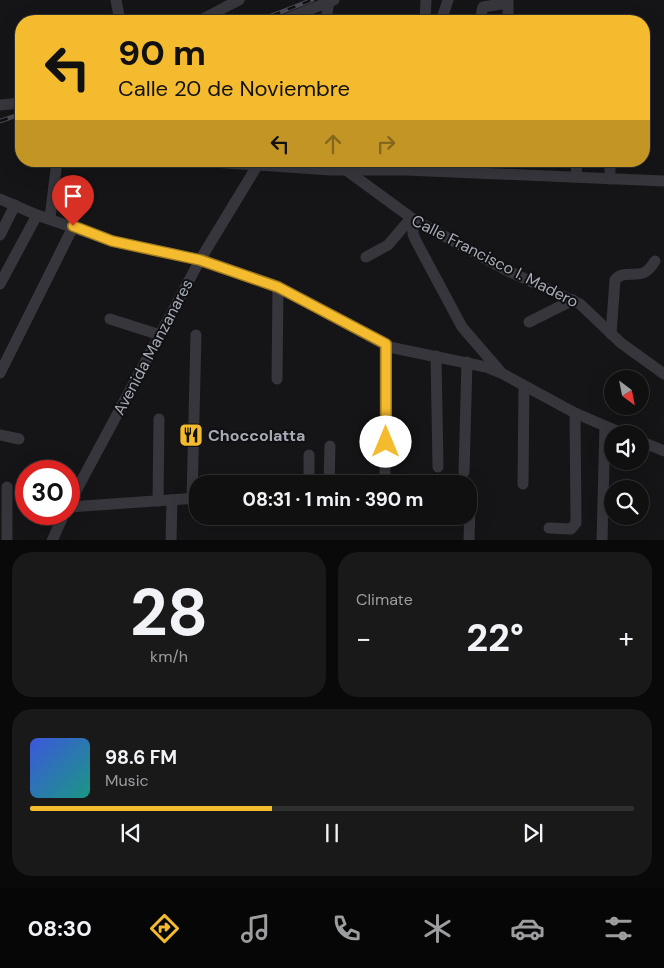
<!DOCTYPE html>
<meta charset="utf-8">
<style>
body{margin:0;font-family:"DM Sans",sans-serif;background:#19191a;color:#f1f3f6;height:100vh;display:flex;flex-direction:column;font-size:19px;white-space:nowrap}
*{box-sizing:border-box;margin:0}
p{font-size:16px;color:#9c9d9f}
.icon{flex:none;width:28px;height:28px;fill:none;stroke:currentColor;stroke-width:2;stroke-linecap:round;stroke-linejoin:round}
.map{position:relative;height:540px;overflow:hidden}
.details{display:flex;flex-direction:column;gap:12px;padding:12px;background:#090909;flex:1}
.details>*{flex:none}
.banner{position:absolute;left:15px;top:15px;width:635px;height:152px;border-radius:20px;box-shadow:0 5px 20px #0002,0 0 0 1px #303031;background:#f4bb2f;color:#111;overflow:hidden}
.needle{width:32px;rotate:148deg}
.fabs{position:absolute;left:604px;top:370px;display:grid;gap:10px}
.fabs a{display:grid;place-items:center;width:45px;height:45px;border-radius:50%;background:#101011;box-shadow:0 5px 20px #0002,0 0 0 1px #303031;font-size:25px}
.speed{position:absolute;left:15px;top:460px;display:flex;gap:10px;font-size:25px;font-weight:700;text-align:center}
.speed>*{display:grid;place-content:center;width:65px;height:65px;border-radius:50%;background:#101011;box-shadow:0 5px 20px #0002,0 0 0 1px #303031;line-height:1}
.speed .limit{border:8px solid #d22;background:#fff;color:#111}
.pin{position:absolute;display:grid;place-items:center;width:42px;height:42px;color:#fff;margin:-51px -21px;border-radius:50% 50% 50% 0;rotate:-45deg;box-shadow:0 0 5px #0007}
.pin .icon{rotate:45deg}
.me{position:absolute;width:55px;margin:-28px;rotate:0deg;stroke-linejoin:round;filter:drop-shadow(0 0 4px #0008)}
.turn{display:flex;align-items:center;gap:18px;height:105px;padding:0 20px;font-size:22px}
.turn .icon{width:65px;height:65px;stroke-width:2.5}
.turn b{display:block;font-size:35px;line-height:42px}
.lanes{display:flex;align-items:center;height:48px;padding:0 20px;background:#0003;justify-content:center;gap:25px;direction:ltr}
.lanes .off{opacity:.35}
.big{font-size:38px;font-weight:700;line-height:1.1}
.details .card{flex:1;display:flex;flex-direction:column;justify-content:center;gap:8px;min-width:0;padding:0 18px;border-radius:20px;background:#19191a}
.details .dial{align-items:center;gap:0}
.dial b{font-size:65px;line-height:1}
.song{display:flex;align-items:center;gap:15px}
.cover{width:60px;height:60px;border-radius:8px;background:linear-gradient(135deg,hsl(230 70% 55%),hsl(170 70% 35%))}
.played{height:5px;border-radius:2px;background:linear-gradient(90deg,#f4bb2f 40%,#303031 40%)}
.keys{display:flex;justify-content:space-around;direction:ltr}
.heat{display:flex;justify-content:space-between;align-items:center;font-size:28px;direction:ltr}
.details .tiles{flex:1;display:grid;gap:12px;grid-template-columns:1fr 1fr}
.card:last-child{grid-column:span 2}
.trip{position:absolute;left:189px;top:475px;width:288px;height:50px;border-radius:20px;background:#101011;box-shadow:0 5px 20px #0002,0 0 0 1px #303031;font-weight:700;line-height:50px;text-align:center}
.dock{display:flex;height:80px;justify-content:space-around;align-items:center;background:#060607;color:#9c9d9f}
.dock .icon{width:35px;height:35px}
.dock .selected{color:#f4bb2f}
.dock b{font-size:22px;color:#f1f3f6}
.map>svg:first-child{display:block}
</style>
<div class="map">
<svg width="664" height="541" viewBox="0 0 664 541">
<rect width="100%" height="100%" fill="#151517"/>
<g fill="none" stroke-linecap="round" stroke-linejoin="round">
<g stroke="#36363c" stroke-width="11">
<path d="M116 0 120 21"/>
<path d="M508 0V21"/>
<path d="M199 21 239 0"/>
<path d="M281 21 334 0"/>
<path d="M326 21 329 0"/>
<path d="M425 21 426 0"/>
<path d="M441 21 448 0"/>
<path d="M481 21 482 10 483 7 501 4 503 0"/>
<path d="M0 105 21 103"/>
<path d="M197 161 331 170H406L664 181"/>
<path d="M346 170 413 219 506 270 580 304 621 343 664 374"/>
<path d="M576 177 577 161"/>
<path d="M610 179V161"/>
<path d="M0 199 37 215 112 241 200 260 278 287 389 347 486 367 503 374 575 413 624 434"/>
<path d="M50 218 57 161"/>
<path d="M413 219V234L416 241 462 327 500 371"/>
<path d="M0 235 15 205"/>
<path d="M366 257 388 245 411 218"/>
<path d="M0 284 37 215"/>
<path d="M110 319 160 335"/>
<path d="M529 322 573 300"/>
<path d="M611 334 615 280C622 271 633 276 643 273 648 271 652 266 655 261"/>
<path d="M436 356 438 467"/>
<path d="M0 373 73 227"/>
<path d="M277 379 278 287"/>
<path d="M0 435 19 439"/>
<path d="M640 441 664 451"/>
<path d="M309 455V484"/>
<path d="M464 472 467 362"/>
<path d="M329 484 330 446"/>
<path d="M385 484V345"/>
<path d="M523 484 524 386"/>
<path d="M192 499 196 335"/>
<path d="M158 501 159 419"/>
<path d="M69 504 200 260 257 166"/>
<path d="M69 507 198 498"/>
<path d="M549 528 571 529 576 523 575 413"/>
<path d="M7 541V487"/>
<path d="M52 541 64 514"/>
<path d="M171 541 172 500"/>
<path d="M469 541 470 505"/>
<path d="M602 541 605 426"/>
</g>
<g stroke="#494a51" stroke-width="4.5">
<g id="rail">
<path d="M258 21 312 0"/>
<path d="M0 121 21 114"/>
</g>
</g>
<use href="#rail" stroke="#101012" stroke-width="2.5" stroke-dasharray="8" stroke-linecap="butt"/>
</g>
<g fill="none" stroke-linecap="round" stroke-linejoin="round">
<g stroke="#9f7a1f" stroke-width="12">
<path id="route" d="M73 226 112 241 200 260 278 287 386 344V442"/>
</g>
<use href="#route" stroke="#f4bb2f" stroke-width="9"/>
</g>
<defs>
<g id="restaurant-square" transform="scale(1.25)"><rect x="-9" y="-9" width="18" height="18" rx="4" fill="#f4bb2f" stroke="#101012"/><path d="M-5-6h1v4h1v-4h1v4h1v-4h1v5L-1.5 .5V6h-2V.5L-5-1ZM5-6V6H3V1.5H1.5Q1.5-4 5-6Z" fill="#111"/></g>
</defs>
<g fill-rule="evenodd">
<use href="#restaurant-square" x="191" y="435"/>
</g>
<g text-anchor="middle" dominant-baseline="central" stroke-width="4" stroke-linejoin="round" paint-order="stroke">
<g font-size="16" fill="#a6abb7" stroke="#101012">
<text transform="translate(495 261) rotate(27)">Calle Francisco I. Madero</text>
<text transform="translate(153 347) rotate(-62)">Avenida Manzanares</text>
</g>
<g font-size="16" font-weight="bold" fill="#a6abb7" stroke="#101012" text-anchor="start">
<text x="208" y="435">Choccolatta</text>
</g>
</g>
</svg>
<div class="fabs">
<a><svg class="needle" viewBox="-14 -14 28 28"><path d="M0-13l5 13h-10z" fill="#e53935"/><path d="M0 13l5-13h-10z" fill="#9c9d9f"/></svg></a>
<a><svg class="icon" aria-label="sound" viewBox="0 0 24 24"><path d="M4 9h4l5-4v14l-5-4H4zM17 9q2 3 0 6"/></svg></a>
<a><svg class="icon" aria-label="search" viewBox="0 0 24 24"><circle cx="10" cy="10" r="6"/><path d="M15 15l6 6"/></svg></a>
</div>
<div class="speed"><div class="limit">30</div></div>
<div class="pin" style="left:73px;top:226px;background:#d93025"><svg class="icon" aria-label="arrive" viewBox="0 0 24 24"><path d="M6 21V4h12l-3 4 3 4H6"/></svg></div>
<svg class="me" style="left:386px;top:442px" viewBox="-20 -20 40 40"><circle r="19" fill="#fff"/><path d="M0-13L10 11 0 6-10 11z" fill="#f4bb2f"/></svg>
<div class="trip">08:31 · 1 min · 390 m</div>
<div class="banner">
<div class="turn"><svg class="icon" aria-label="left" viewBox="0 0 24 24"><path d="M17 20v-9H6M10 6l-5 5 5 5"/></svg><div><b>90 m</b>Calle 20 de Noviembre</div></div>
<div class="lanes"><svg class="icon" aria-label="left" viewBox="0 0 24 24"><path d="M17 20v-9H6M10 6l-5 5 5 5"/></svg><svg class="icon off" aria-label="ahead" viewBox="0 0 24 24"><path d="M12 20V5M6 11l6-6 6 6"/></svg><svg class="icon off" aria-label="right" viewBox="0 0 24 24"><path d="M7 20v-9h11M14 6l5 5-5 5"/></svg></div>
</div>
</div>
<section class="details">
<div class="tiles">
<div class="card dial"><b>28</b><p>km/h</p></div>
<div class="card"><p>Climate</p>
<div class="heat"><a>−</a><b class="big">22°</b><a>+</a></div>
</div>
<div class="card">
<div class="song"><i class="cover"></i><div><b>98.6 FM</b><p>Music</p></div></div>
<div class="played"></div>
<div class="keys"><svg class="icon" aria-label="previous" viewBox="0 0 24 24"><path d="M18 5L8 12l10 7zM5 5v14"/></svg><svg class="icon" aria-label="pause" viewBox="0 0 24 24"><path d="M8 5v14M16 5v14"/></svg><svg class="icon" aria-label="next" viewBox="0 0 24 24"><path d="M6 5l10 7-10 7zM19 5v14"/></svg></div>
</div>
</div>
</section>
<nav class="dock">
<b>08:30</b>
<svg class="icon selected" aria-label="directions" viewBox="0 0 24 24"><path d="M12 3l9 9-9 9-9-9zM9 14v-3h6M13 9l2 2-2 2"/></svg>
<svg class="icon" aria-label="music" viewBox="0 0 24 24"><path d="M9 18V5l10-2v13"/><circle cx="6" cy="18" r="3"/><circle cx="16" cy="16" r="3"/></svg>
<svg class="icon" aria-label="phone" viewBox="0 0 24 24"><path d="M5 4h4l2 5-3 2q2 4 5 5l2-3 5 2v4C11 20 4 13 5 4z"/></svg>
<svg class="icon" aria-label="climate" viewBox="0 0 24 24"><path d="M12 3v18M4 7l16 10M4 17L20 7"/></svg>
<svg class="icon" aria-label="car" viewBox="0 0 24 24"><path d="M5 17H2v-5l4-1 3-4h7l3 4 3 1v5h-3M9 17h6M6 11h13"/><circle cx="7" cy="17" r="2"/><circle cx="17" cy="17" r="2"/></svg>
<svg class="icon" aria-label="filters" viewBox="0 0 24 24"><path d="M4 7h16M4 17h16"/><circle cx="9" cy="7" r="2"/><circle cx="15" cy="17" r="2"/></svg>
</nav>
